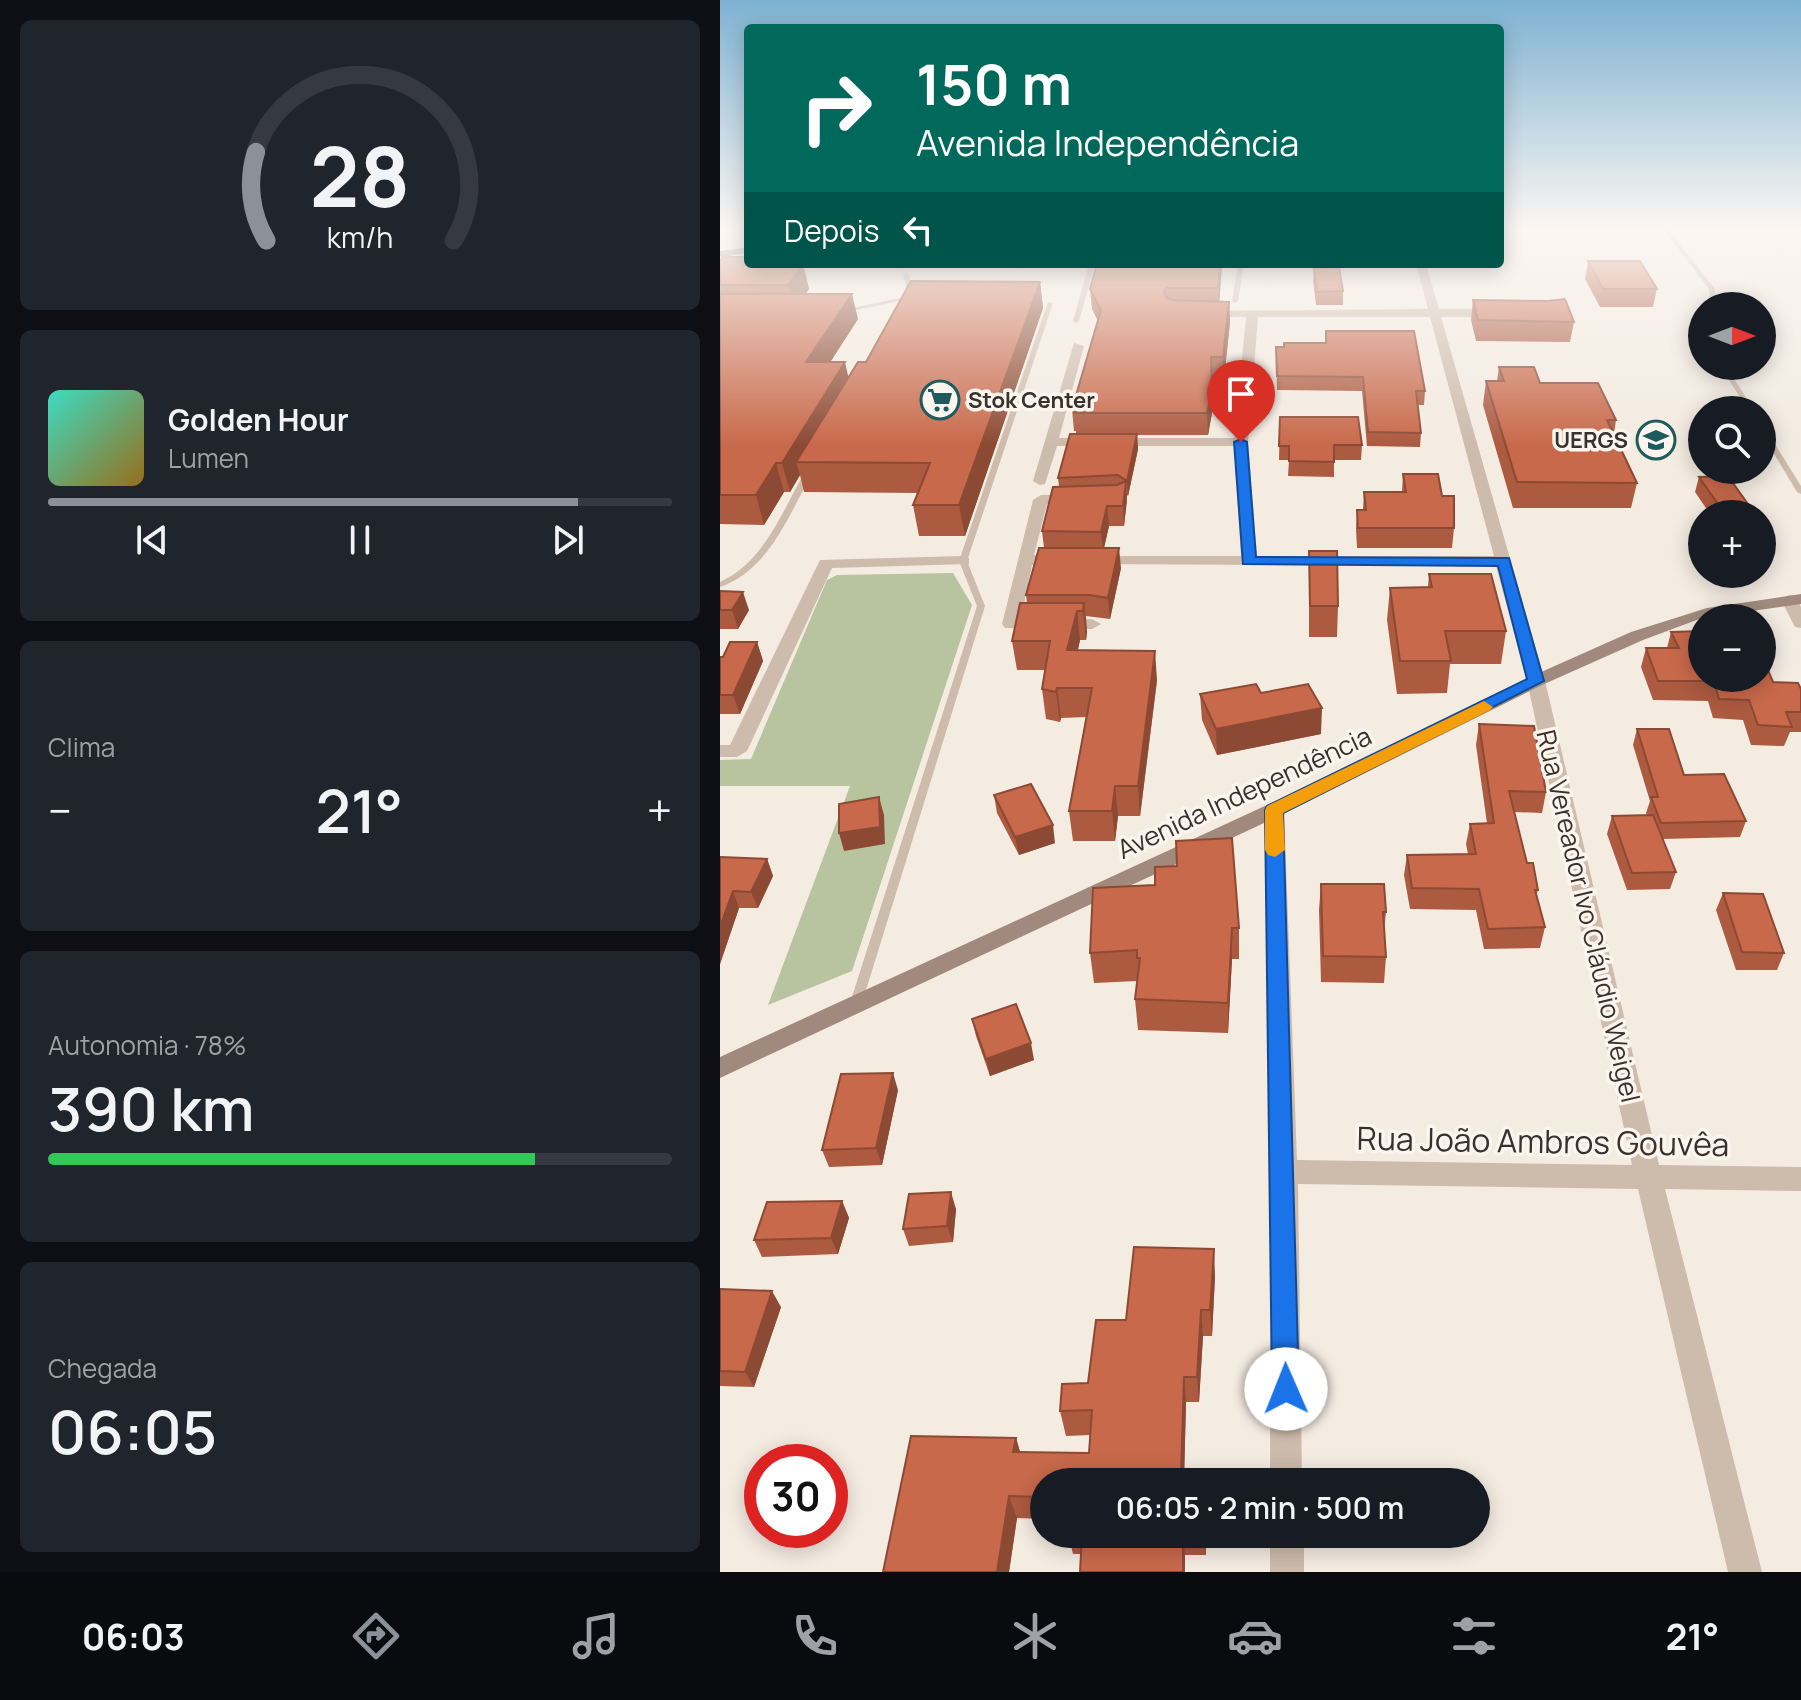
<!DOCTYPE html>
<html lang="pt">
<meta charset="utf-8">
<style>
body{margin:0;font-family:Manrope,sans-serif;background:#20242c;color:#f1f3f6;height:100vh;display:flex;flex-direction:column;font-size:30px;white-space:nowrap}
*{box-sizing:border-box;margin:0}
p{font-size:26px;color:#9ea1a6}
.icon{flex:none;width:44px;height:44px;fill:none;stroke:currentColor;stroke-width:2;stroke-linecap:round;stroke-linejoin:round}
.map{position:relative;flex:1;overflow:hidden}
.sheet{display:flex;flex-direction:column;gap:20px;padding:20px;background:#0d0f14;width:720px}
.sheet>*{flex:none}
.banner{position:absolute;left:24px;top:24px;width:760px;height:244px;border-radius:8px;box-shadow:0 4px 20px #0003;background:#00695c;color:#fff;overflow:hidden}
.needle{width:52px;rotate:90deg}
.controls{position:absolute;left:968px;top:292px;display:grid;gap:16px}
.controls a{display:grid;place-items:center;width:88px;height:88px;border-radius:50%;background:#171b24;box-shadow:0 4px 20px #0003;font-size:40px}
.speed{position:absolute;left:24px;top:1444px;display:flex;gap:16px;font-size:40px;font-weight:700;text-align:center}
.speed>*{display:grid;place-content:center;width:104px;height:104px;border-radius:50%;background:#171b24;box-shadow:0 4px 20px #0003;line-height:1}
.speed .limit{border:12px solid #d22;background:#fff;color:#111}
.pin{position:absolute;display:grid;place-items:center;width:68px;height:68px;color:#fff;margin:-82px -34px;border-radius:50% 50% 50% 0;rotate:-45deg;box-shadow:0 0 8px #0007}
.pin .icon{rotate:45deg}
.me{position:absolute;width:88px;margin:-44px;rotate:359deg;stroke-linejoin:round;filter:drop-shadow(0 0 6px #0008)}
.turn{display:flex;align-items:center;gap:28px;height:168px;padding:0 40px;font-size:36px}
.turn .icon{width:104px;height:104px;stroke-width:2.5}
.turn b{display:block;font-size:56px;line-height:68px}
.then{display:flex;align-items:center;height:76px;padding:0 40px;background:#0003;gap:16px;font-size:30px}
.big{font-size:60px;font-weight:600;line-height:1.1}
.sheet .widget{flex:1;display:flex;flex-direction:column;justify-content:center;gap:12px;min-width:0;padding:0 28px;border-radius:12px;background:#20242c}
.sheet .dial{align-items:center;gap:0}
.dial svg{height:208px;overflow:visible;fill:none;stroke:#363941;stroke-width:7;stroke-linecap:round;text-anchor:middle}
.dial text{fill:#f1f3f6;stroke:none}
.song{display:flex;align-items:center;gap:24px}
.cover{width:96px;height:96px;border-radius:12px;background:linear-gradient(135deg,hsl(170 70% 55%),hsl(40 70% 35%))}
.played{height:8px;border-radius:4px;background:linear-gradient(90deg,#8c9099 85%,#363941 85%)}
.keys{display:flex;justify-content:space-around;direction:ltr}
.heat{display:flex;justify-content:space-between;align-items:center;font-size:44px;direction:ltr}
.charge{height:12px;border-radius:6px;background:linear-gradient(90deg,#34c759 78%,#363941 0)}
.trip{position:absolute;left:310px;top:1468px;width:460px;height:80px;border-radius:40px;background:#171b24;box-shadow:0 4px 20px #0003;font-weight:600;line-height:80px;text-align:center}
.tab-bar{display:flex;height:128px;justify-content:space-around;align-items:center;background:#090b0e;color:#9ea1a6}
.tab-bar .icon{width:56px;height:56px}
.tab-bar .selected{color:#8c9099}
.tab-bar b{font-size:36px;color:#f1f3f6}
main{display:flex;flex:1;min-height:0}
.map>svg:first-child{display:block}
</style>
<main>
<section class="sheet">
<div class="widget dial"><svg viewBox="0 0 100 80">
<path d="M14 69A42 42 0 1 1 86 69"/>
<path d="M14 69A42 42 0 0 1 10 35" stroke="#8c9099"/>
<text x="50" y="56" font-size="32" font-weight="700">28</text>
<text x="50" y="72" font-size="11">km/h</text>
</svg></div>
<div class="widget">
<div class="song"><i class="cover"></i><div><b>Golden Hour</b><p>Lumen</p></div></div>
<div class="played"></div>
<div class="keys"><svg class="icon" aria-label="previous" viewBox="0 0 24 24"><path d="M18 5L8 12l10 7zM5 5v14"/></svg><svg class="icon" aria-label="pause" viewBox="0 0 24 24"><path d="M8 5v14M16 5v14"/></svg><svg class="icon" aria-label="next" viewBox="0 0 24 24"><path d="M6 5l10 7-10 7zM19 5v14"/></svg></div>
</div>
<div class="widget"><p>Clima</p>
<div class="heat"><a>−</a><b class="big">21°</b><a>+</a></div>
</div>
<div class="widget"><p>Autonomia · 78%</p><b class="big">390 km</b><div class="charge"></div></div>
<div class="widget"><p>Chegada</p><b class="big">06:05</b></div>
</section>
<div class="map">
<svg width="1081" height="1572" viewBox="0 0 1081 1572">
<rect width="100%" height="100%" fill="#f4ebe1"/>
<path fill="#b8c4a0" d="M233 573 252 605 132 971 48 1005 130 786H0V760L31 759 107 580 117 575Z"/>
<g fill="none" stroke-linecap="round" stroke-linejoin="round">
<g fill="#cdbbac" fill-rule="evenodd">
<path d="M940 225H944L995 289V297L987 306H982V311L980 313 982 320V333L979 331 974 313 990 296 989 289Z"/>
<path d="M177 264H183L185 268 180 269Z"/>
<path d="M369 264H375L359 321 356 323 353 321Z"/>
<path d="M518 264H524L518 301 515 303 512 301Z"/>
<path d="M186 273 189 275 192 285 188 299 122 313 119 311 185 297 186 285 183 275Z"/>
<path d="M328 302 333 303 247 561 265 606 142 1003 140 1006 136 1008 132 1006 130 1003 257 606 239 561Z"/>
<path d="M1000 366H1006L1034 410H1028Z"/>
<path d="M1042 426 1045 428 1081 486V494L1077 492 1042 434Z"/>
<path d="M85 472 92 474C68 516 49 570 0 587V582C45 561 61 513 85 472Z"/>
</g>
<g fill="#cdbbac" fill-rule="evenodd">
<path d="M696 264H706L719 309H777L783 313 777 317H721L825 681 939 1165 1081 1167V1191L945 1189 1042 1572H1008L918 1189 578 1184 582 1482H550L551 1172 544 810 547 805 554 803 564 810 577 1160 912 1165 807 681 776 566 370 564 368 561 376 556H521L514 446H337L325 484 320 485 313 481 354 343 364 346 339 438H514L526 317H485L481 315V311L708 309ZM538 317H710L774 556H537L528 442Z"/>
<path d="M356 494 363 498 361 501 327 504 314 555H340L348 560 340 565H312L301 619H372L381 624 372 629 285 628 282 624 313 500 321 495Z"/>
<path d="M243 556 249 558V564L112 568 27 751 17 757H0V745H10L100 560Z"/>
<path d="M1069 595 1075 596 1081 607V628L1075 627 1061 600Z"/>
<rect x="550" y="1534" width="34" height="38"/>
</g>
<path fill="#a18a7d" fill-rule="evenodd" d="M1081 594V604L982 618 923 640 822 685 561 815 0 1078V1057L547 805 810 677 911 632 987 608Z"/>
<path fill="#7d675c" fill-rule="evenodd" d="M28 247V253L0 257V251Z"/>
</g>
<g fill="#ac5a40">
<path d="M0 261 28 264 83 265 89 289 86 294 138 319 110 362 129 377 146 362 320 282 323 308 245 536H199L193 505 198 493 84 492 80 475 70 492H64L44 525 0 524Z"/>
<path d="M868 261 937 289 933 307H880L865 279Z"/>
<path d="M377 264H502L499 301 509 302 510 322 504 379H492V413L488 435H417L418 449 408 496 407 495 404 526H389L384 548 401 568 390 619 366 616 367 632 366 640H360L358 650 437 680 420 816H398L395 841H353L349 811 366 717 341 718 340 722 326 719 322 689 325 670H297L292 641 307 603 306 595 324 548 322 531 339 486 338 478 356 434V431H354L352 409 378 321 372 309 370 289Z"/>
<path d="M594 268 623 291V305H596L593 281Z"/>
<path d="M753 300 854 322 850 342 756 341 751 320Z"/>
<path d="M606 331 705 391 704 405H698L701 433 700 447 647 446 642 391 557 390 556 347 606 343Z"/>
<path d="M779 367 820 383 896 420 894 434 917 483 911 508H793L763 405 766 381H777Z"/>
<path d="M560 417 642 445 641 460H614V477L568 476 569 460H559Z"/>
<path d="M683 474 722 496 734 528 732 548H637L636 529 637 510H643L644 492H682Z"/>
<path d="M979 477 1035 514H990L975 492Z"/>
<path d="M589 551 618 606 617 637H589Z"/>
<path d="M709 574 786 631 781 664H730L727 693 677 694 667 620 670 588 708 587Z"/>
<path d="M0 591 29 610 18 629H0Z"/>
<path d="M951 632 1053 682 1081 689V732H1070L1064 746 1031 745 1023 720 993 718 988 701 933 700 921 667 926 648H947Z"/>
<path d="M37 642 43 661 20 714H0V657H3Z"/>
<path d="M541 693 601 734 497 755 482 720 480 694Z"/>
<path d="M759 724 826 792 822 813 794 812 807 863 818 890 816 896 825 927 820 948 764 949 756 910 690 909 684 875 687 855 748 854 746 844 750 824 767 823 756 745Z"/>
<path d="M917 729 964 775 1026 821 1020 837 942 839 956 872 950 889 907 890 887 834 892 816 927 815 926 813 930 801 913 745Z"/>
<path d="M274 795 335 843 299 855 277 813Z"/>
<path d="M0 857 47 859 53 876 38 908H19L0 964Z"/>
<path d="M601 884 666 912 664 932 666 957 664 983 601 982 599 910Z"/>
<path d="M373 888 519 928V959H512L508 1033 418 1030 415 999 417 981 374 983 370 953Z"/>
<path d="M1003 893 1064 953 1057 970H1016L996 910Z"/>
<path d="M252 1019 314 1060 270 1076 256 1036Z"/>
<path d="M178 1090 162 1165 109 1167 102 1150Z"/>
<path d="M122 1201 129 1218 118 1254 42 1257 34 1240Z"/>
<path d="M236 1209 233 1242 189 1246 183 1229Z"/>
<path d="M495 1276 492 1336H483L479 1402H466L464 1476 486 1477V1482H324V1519L297 1518 289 1572H163L296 1438 300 1452 369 1453 370 1435 346 1436 340 1411 368 1383 406 1320Z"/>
<path d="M0 1289 61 1307 34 1387 0 1386Z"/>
<path d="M348 1534H486V1555H465V1572H360L361 1554H353Z"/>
</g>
<g fill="#8c4a34">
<path d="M500 264H502L499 308 498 288Z"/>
<path d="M83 265 89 289 74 310 68 285Z"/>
<path d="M320 282 323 308 245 536 239 505Z"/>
<path d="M132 294 138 319 93 389 86 362Z"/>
<path d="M509 302 510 322 504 379 503 357Z"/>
<path d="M491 357 492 413 488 435 487 413Z"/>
<path d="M125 362 131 389 76 462 80 475 70 492 62 463Z"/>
<path d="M417 434 418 449 408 496 407 481Z"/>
<path d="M56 463 64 492 44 525 36 495Z"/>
<path d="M406 481 407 501 404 526 403 506Z"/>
<path d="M387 506 389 526 383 552 381 532Z"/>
<path d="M399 548 401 568 390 619 388 598Z"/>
<path d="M23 592 29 610 18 629 12 610Z"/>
<path d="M364 603 367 632 366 640 363 611Z"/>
<path d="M357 611 360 640 351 679 347 650Z"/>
<path d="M37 642 43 661 20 714 13 695Z"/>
<path d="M435 651 437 680 420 816 418 786Z"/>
<path d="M337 688 341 718 340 722 336 692Z"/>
<path d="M602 708 601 734 497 755 496 729Z"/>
<path d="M395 786 398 816 395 841 392 811Z"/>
<path d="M159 797 164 815 165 844 124 851 119 833Z"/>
<path d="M333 825 335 843 299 855 295 837Z"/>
<path d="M47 859 53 876 38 908 31 892Z"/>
<path d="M13 891 19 908 0 964V927Z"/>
<path d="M512 928V959L508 1033V1003Z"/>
<path d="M311 1043 314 1060 270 1076 266 1059Z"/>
<path d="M173 1073 178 1090 162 1165 156 1148Z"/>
<path d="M231 1192 236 1209 233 1242 227 1226Z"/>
<path d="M122 1201 129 1218 118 1254 111 1238Z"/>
<path d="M494 1249 495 1276 492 1336 490 1310Z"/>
<path d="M52 1291 61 1307 34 1387 25 1372Z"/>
<path d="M481 1310 483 1336 479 1402 477 1377Z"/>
<path d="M464 1377 466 1402 464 1482 461 1476Z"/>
<path d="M296 1438 303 1462 293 1452Z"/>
<path d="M289 1496 297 1518 289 1572H277Z"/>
<path d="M463 1534 465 1555V1572H463Z"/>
<path d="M484 1534H486V1555Z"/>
</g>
<g fill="#c8694b" stroke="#8c4a34" stroke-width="2">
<path d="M3 257H28V264L83 265 68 285H0V261Z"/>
<path d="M868 261H920L937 289H883Z"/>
<path d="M377 264H500L498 288H447L444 291 446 297 451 300 509 302 503 357H491L492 390 487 413H354L355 409H352L381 310 370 289Z"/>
<path d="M619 267 623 291 597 292 594 268Z"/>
<path d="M191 281 320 282 239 505H193L210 463 76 462 138 362H146Z"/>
<path d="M0 294H132L86 362H125L62 463H56L36 495H0Z"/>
<path d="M845 299 854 322 758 320 753 300 828 301Z"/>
<path d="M606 331H694L705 391H696L701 433 648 432 643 377 557 376 556 347H564V343H606Z"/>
<path d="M779 367H814L820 383H878L896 420H887L917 483 797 482 766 381H784Z"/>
<path d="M560 417H638L642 445H614V462L569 461V446H559Z"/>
<path d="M350 434H417L407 481 398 475 338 478Z"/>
<path d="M683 474H718L722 496H734V528H638L637 510H646L644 492H686Z"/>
<path d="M1008 476 1035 514H1005L979 477Z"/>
<path d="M406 481 403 506H387L381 532 322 531 333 487 397 485Z"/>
<path d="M319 548H399L388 598 370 595H306Z"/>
<path d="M589 551H617L618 606H590Z"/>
<path d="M709 574H771L786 631H725L731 661H680L670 588 712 587Z"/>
<path d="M0 591 23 592 12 610H0Z"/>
<path d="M300 603H364L363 611H357L347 650 435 651 418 786H395L392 811H349L372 688H337L336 692 322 689 330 641H292Z"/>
<path d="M982 631V678H1042V656L1053 682 1078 683 1081 689V712H1066L1072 727 1038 725 1029 700 999 699 994 681H938L926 648H959L951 632Z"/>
<path d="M10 642H37L13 695H0V657H3Z"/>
<path d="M536 684 541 693 588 684 602 708 496 729 480 694Z"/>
<path d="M759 724 814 726 826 792 789 791 807 863H813L818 890H815L825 927 768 929 759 889 692 888 687 855 756 854 750 824 774 823Z"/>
<path d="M917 729H949L964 775 1004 774 1026 821 941 823 931 797H938Z"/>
<path d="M311 784 333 825 295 837 274 795Z"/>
<path d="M159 797 160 827 119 833V804Z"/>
<path d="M933 815 956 872 912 873 892 816Z"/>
<path d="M512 838 519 928H512L508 1003 415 999 420 958H417V950L370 953 373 888 435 885V867L457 866 456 841Z"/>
<path d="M0 857 47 859 31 892 13 891 0 927Z"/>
<path d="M601 884H664L666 912H663L666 957 603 956Z"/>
<path d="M1003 893 1043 894 1064 953 1022 952Z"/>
<path d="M296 1004 311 1043 266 1059 252 1019Z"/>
<path d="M173 1073 156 1148 102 1150 121 1074Z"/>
<path d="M231 1192 227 1226 183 1229 189 1194Z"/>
<path d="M122 1201 111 1238 34 1240 47 1202Z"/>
<path d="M414 1247 494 1249 490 1310H481L477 1377H464L461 1476 486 1477V1482H324V1497L289 1496 277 1572H163L191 1436 296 1438 293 1452 369 1453 372 1410 340 1411 342 1384 368 1383 376 1320H406Z"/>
<path d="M0 1289 52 1291 25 1372 0 1371Z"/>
<path d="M362 1534H463V1572H360Z"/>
</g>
<linearGradient id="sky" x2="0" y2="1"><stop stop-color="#7eb2d2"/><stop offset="0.51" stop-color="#faf6f2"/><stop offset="1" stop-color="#faf6f2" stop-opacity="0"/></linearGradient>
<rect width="1081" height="445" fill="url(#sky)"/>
<path fill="#1a73e8" stroke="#114b97" stroke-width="2" d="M521 439 527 442 536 557 789 558 824 681 563 813 579 1389 575 1399 566 1403 556 1399 552 1389 545 810 547 806 807 679 778 566 523 564 514 442Z"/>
<path fill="#f59e0b" d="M764 701 773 707 770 710 563 813 565 850 555 857 548 855 545 850V810L547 806Z"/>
<defs>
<g id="supermarket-ring" transform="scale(2)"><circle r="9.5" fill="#fbf5ee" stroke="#1f5a5e" stroke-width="1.5"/><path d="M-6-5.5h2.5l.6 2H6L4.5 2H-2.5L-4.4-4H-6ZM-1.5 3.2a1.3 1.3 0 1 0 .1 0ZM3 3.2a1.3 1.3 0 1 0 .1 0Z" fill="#1f5a5e"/></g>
<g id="university-ring" transform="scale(2)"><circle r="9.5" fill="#fbf5ee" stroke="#1f5a5e" stroke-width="1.5"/><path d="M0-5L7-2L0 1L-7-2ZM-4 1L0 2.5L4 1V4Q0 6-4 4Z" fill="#1f5a5e"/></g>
</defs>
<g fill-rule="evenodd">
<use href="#supermarket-ring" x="220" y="400"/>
<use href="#university-ring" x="936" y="440"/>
</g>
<g text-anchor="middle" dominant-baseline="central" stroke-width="7" stroke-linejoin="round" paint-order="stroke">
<g font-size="22" font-weight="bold" fill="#3b302b" stroke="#fbf5ee" text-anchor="start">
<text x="248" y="400">Stok Center</text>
<text x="908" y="440" text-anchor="end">UERGS</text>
</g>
<g font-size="26" fill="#3b302b" stroke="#fbf5ee">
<text transform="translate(524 792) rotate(-25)">Avenida Independência</text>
<text transform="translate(869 916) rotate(77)">Rua Vereador Ivo Cláudio Weigel</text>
</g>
<g font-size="32" fill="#3b302b" stroke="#fbf5ee">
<text transform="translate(823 1141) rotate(1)">Rua João Ambros Gouvêa</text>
</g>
</g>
</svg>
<div class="controls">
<a><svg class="needle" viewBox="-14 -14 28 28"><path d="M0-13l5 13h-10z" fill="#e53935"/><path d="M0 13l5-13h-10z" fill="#9ea1a6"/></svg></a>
<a><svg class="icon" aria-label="search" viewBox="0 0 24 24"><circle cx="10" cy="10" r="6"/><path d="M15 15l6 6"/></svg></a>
<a>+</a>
<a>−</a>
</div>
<div class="speed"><div class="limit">30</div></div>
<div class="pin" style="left:521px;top:442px;background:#d93025"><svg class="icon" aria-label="arrive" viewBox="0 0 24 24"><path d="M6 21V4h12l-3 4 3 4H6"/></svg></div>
<svg class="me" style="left:566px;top:1389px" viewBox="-20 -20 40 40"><circle r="19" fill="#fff"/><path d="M0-13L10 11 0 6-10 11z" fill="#1a73e8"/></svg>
<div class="trip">06:05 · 2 min · 500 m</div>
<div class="banner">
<div class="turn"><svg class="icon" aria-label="right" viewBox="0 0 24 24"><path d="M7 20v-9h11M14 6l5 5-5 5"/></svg><div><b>150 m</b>Avenida Independência</div></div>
<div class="then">Depois<svg class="icon" aria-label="left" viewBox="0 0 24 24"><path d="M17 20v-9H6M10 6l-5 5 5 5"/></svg></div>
</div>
</div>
</main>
<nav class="tab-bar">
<b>06:03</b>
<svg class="icon selected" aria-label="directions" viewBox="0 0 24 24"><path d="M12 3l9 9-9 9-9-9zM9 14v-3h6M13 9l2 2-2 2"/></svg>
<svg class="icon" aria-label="music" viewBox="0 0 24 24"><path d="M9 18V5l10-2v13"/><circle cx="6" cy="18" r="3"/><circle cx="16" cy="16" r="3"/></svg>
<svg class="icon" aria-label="phone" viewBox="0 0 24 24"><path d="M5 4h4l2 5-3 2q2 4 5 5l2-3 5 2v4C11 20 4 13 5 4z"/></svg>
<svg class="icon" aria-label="climate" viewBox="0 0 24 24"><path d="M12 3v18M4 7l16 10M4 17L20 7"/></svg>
<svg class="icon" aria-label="car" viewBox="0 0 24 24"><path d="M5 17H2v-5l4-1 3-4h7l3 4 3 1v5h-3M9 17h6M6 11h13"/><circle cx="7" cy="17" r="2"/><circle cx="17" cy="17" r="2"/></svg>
<svg class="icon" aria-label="filters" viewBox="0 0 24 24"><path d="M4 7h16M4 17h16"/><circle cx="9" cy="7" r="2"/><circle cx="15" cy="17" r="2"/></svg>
<b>21°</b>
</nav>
